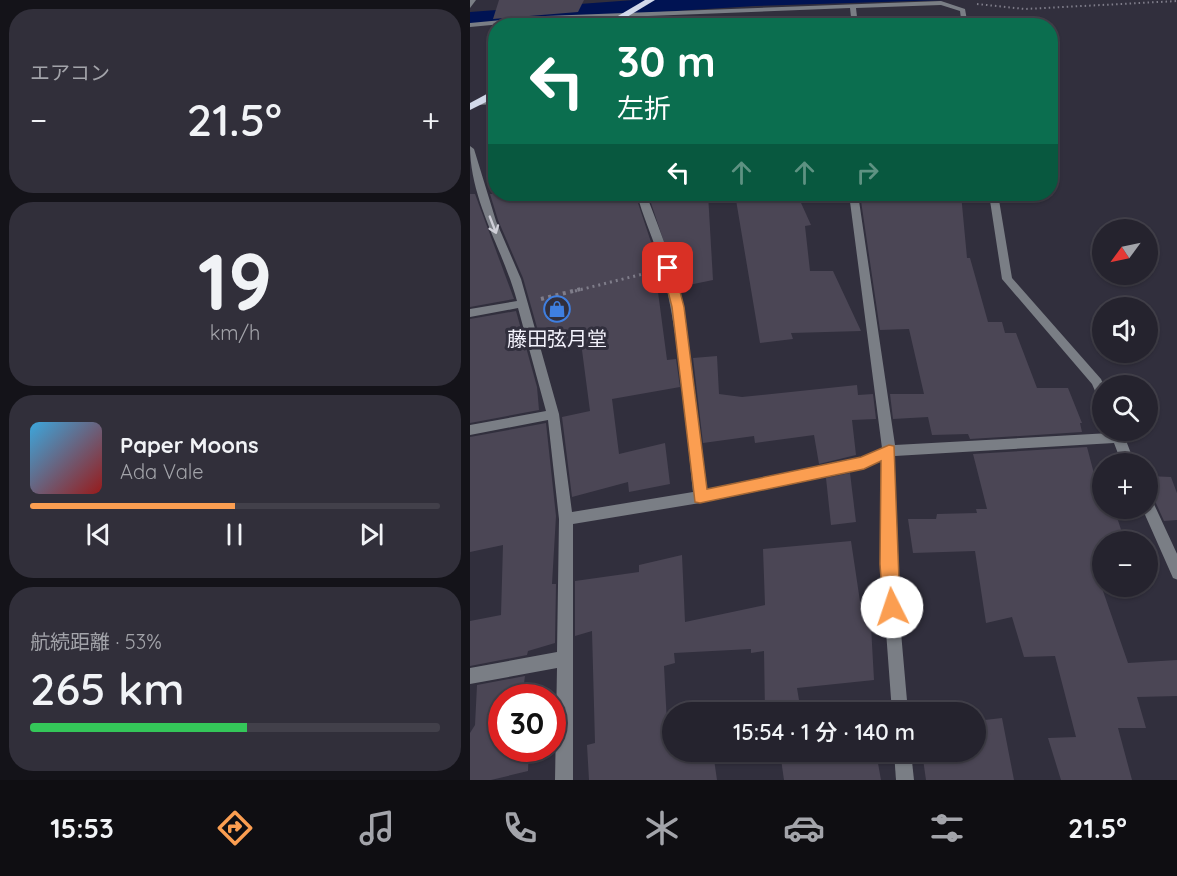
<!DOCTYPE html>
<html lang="ja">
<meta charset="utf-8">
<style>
body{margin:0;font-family:Quicksand,"Noto Sans JP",sans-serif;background:#312f3a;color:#f1f3f6;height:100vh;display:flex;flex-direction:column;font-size:22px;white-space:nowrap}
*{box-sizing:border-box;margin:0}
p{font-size:20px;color:#a3a4aa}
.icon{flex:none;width:33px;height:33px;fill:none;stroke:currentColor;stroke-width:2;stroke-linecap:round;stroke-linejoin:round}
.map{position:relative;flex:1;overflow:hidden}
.side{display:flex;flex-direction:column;gap:9px;padding:9px;background:#141319;width:470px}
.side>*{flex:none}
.guide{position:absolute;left:18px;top:18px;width:570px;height:183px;border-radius:24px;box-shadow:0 2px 4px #0004,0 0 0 2px #42404a;background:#0b6e4f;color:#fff;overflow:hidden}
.needle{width:39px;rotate:237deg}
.fabs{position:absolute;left:622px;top:219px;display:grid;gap:12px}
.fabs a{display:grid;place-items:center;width:66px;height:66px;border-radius:50%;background:#25232e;box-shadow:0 2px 4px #0004,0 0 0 2px #42404a;font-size:30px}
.speed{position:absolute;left:18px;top:684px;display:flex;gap:12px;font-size:30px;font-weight:700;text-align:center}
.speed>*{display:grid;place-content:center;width:78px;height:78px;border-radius:50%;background:#25232e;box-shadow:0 2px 4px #0004,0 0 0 2px #42404a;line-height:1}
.speed .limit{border:9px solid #d22;background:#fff;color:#111}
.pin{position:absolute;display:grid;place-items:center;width:51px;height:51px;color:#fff;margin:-26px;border-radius:12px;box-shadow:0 3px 9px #0006}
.me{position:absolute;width:66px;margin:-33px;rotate:356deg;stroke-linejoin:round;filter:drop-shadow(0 0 4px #0008)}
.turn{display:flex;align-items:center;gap:21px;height:126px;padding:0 30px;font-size:27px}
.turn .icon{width:78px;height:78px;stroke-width:2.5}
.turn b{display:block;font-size:42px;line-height:51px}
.lanes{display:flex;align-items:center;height:57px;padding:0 30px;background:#0003;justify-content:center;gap:30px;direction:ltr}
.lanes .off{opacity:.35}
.big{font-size:45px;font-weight:600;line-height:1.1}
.side .tile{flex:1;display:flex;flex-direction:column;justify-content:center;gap:9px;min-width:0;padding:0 21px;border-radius:24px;background:#312f3a}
.side .dial{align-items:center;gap:0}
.dial b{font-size:78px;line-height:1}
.song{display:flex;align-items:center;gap:18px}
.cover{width:72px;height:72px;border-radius:9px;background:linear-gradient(135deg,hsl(200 70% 55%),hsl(0 70% 35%))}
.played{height:6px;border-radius:3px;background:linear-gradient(90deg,#fb9e51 50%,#42404a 50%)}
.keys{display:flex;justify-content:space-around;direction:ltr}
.heat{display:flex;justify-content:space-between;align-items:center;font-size:33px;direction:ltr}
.charge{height:9px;border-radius:4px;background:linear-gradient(90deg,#34c759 53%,#42404a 0)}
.trip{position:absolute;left:192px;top:702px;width:324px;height:60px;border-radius:30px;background:#25232e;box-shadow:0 2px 4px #0004,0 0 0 2px #42404a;font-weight:600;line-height:60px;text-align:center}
.menu{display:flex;height:96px;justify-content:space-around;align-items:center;background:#0f0e12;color:#a3a4aa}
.menu .icon{width:42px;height:42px}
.menu .active{color:#fb9e51}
.menu b{font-size:27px;color:#f1f3f6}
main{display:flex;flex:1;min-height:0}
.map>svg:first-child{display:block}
</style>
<main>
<section class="side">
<div class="tile"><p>エアコン</p>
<div class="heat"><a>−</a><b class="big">21.5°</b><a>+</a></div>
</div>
<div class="tile dial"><b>19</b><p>km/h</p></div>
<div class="tile">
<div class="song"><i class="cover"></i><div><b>Paper Moons</b><p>Ada Vale</p></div></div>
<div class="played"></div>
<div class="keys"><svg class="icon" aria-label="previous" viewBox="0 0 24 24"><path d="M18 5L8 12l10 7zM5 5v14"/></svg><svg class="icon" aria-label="pause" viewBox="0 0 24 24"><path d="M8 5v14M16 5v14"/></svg><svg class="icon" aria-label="next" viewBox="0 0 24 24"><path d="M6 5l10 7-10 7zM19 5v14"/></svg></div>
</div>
<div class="tile"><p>航続距離 · 53%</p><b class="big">265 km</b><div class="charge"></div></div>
</section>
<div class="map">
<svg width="708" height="780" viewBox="0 0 708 780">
<rect width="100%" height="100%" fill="#312f3d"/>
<path fill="#001353" d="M164 0H475L285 6 0 24V12Z"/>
<g fill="#4b4655">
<path d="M29 0H114L108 12 23 19Z"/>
<path d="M0 194H5L44 299 0 307Z"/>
<path d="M20 194H165L190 269 195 290 188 292 197 360 206 359 210 387 142 399 149 454 195 443 200 484 159 492 158 482 102 497 92 417 120 411 110 335 72 345 53 278 28 220Z"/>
<path d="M178 194H238L243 280 209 287Z"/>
<path d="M265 194H327L341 225 335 226 340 271H363L391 331 321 333 323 339 290 343Z"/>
<path d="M390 194H417V203H464L463 194H491L497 258H500L518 322H532L535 333H546L567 388H598L612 423H610L612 432 500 439 498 434 462 435 458 417 423 419 420 394H454L439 329 410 330Z"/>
<path d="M46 311 67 387 69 410 0 423V319Z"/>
<path d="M247 356 249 394 272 397 387 385 388 395 403 394 406 419 382 420 386 455 349 464 344 435 285 443 284 436 233 443 223 358Z"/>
<path d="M76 423 86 516 82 584H86L85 643 58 651 57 655 0 666V621L31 615 33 545 0 552V437Z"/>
<path d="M617 447 633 508H644L655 542H633V591L658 663 708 660V696L667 697 676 728H648L662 780H591L578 738 606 737 585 656 554 657 542 617 516 623 505 551 443 553 438 519H466L467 514 507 513 506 509H517L503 454Z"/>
<path d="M380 473 386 522 361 525 356 478Z"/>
<path d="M678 476 701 477 708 496V520L694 521 685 501 678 498Z"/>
<path d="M381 541 391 608H400L404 680 327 688 331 712H295L294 651 281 653V649L204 653 205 663 194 666 197 724 202 723V752H243L247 780H119L117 745 125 743 122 631 105 636V581L169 572V565L212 555 215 622 295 605 293 549Z"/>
<path d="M55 676 52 698H32V748H59L58 771 21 780H0V733L5 725 7 685Z"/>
<path d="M532 718 544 780H456L452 752H506V721Z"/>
<path d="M310 752H406L411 780H314Z"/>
</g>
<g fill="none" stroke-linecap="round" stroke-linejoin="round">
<path stroke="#7f7d8a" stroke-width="2" stroke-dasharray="1.5 3" stroke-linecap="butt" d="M507 4 555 9 708 1"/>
<path stroke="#7f7d8a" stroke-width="3" stroke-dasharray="2 4" stroke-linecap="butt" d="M105 291 177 273"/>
<path stroke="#7f7d8a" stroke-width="4" stroke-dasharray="3 4.5" stroke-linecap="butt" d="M71 299 111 289"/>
<g fill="#7a7e85" fill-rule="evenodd">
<path d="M0 0H6L0 8Z"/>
<path d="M471 1 495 9 498 26H492L490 11 471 5 386 8 388 26H382L380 8 75 20 0 27V23L75 16Z"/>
<path d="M26 100V104L7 105 3 103 7 101Z"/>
<path d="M0 146 4 149 26 221 51 279 89 414 102 512 223 492C215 417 210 341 192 268 185 242 173 218 167 194H176C185 218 195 242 202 267 222 340 227 416 236 490L392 458 412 448 379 194H388L425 445 640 433V430H652L665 464H652L644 443 425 456V564L438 712H422L411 564 412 460 394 468 230 503 103 524V780H85L87 668 0 684V668L87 652 89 519 78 420 0 435V425L76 411 48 308 0 317V309L47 301C33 249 0 201 0 146Z"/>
<path d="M519 194H528L542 278 631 379 634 386 633 402 629 400 622 384 532 279Z"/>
<path d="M678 500 683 502 708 556V580L703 578 672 508H678Z"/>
<path d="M424 752H441L444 780H426Z"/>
</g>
<g fill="#d2d9ea" fill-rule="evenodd">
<path d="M175 0H185L142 26H131Z"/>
<path d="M26 89V97L0 110V103Z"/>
</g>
</g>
<defs><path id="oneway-shaft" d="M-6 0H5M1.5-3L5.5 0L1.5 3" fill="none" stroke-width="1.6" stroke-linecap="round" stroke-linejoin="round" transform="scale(1.5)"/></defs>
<use stroke="#cfcfd8" href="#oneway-shaft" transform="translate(23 225) rotate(69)"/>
<path fill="#fb9e51" stroke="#a36735" stroke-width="1.5" d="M198 264 204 268 214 307 237 489 391 457 419 445 424 446 430 607 428 613 422 615 416 613 413 607 410 564 411 461 394 469 230 503 225 502 202 307 192 268Z"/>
<defs>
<g id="shop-ring" transform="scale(1.35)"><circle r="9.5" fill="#312f3d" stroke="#3f7fe0" stroke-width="1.5"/><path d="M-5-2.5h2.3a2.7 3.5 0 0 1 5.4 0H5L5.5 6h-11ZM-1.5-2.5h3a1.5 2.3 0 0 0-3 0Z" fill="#3f7fe0"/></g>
</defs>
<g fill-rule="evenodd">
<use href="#shop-ring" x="87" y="309"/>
</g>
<g text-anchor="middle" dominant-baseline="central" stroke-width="6" stroke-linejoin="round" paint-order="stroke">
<g font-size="20" fill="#f3f2fc" stroke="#312f3d">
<text x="87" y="338">藤田弦月堂</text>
</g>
</g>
</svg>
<div class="fabs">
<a><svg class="needle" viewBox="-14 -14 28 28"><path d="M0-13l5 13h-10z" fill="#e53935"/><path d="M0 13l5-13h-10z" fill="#a3a4aa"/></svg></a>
<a><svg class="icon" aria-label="sound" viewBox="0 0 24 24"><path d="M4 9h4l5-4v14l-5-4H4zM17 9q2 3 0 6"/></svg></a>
<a><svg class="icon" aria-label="search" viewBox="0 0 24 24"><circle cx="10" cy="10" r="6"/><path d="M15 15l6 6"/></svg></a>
<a>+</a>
<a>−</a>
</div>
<div class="speed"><div class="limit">30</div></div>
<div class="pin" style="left:198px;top:268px;background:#d93025"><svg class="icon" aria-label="arrive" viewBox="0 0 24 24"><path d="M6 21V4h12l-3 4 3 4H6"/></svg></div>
<svg class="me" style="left:422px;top:607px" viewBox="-20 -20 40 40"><circle r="19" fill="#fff"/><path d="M0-13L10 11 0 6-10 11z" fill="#fb9e51"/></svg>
<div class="trip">15:54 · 1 分 · 140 m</div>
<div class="guide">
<div class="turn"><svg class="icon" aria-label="left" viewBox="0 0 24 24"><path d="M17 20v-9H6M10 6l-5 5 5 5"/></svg><div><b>30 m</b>左折</div></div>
<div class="lanes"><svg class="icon" aria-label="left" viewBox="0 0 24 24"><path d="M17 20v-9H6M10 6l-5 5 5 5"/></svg><svg class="icon off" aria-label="ahead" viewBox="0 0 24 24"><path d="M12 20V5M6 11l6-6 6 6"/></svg><svg class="icon off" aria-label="ahead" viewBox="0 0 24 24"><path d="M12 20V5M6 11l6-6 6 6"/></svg><svg class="icon off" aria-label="right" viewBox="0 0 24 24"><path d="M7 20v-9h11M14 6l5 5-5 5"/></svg></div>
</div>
</div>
</main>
<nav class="menu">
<b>15:53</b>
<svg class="icon active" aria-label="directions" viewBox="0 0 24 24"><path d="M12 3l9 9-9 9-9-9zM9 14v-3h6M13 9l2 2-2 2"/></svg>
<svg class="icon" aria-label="music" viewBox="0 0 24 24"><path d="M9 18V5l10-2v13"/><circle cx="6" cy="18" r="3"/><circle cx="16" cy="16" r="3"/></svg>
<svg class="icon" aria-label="phone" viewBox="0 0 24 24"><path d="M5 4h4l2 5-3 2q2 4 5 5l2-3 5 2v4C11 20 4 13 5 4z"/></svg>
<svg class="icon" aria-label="climate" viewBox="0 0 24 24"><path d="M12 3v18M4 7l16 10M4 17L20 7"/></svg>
<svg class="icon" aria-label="car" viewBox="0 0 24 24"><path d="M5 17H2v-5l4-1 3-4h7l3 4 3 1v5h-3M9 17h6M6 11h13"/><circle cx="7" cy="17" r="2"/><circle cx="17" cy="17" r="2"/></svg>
<svg class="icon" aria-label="filters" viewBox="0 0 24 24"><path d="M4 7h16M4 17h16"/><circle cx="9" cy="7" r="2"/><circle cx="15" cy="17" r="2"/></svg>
<b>21.5°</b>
</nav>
